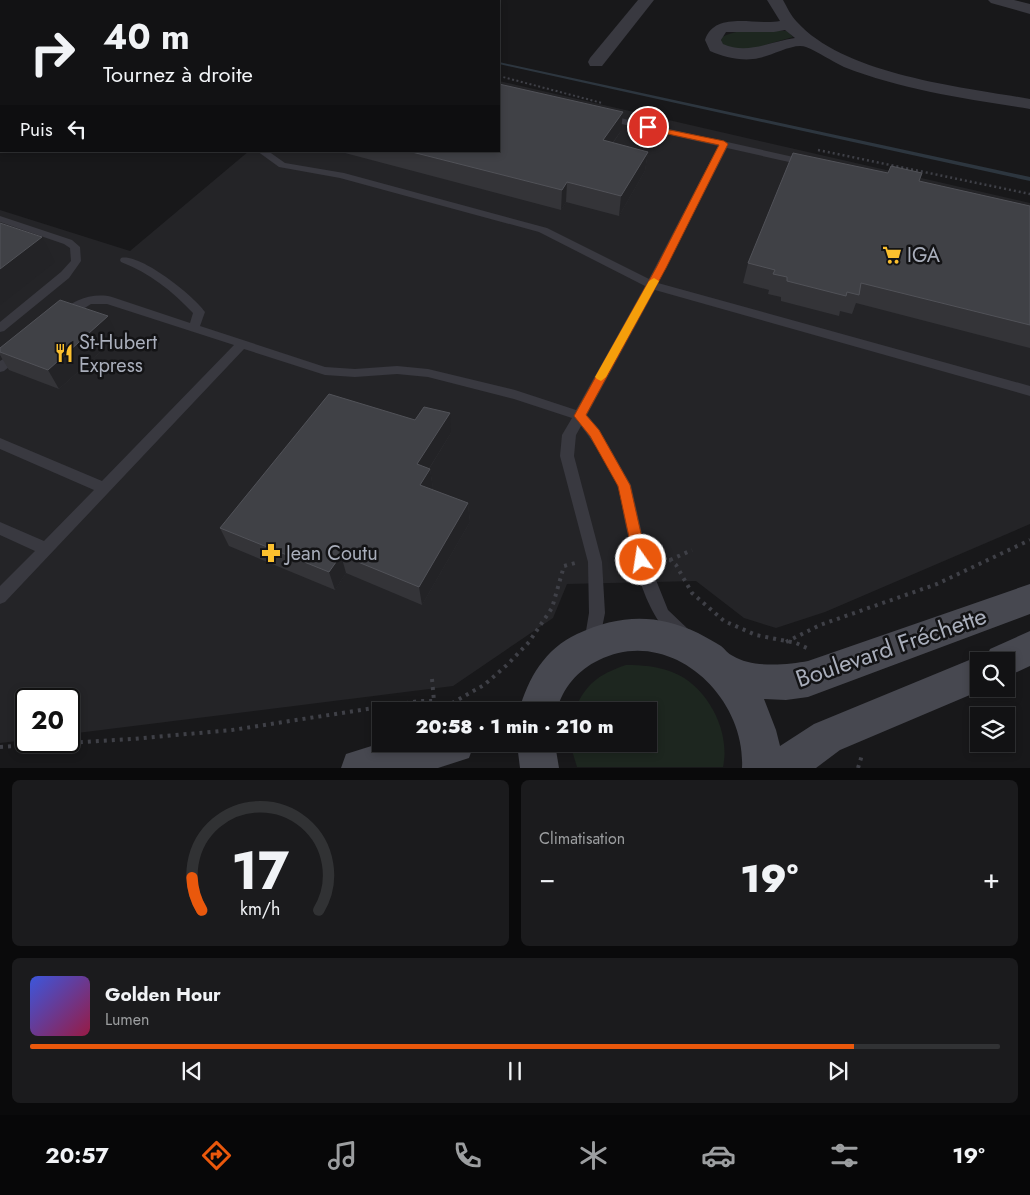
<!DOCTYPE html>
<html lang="fr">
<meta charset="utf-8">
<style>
body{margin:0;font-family:Jost,sans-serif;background:#1b1b1d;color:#f1f3f6;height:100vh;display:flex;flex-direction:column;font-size:19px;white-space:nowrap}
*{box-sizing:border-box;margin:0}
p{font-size:16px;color:#9c9ea0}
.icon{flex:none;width:28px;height:28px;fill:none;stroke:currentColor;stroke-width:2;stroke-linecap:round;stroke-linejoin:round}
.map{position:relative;height:768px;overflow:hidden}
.side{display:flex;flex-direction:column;gap:12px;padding:12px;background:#0a0a0b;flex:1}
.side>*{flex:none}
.hud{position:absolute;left:0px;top:0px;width:500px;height:152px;box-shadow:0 2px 8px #0003,0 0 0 1px #313234;background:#121214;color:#f1f3f6;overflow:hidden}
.fabs{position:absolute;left:970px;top:652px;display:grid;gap:10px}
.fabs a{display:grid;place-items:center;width:45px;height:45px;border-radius:0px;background:#121214;box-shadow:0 2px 8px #0003,0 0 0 1px #313234;font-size:25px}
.speed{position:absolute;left:15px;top:688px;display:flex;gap:10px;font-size:25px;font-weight:700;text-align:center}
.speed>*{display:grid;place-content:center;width:65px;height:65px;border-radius:50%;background:#121214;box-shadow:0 2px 8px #0003,0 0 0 1px #313234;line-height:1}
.speed .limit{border:2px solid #111;border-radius:8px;background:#fff;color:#111}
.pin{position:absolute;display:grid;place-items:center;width:42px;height:42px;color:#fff;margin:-21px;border:2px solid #fff;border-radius:50%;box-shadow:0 1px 5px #0007}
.me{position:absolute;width:55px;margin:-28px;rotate:347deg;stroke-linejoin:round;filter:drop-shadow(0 0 4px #0008)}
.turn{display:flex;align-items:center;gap:18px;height:105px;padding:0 20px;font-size:22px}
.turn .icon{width:65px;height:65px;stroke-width:2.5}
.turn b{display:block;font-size:35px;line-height:42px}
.then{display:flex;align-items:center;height:48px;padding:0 20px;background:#0003;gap:10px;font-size:19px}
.big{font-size:38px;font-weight:800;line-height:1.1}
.side .widget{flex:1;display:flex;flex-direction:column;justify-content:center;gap:8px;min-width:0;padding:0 18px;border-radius:8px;background:#1b1b1d}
.side .dial{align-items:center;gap:0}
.dial svg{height:130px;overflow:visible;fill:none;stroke:#313234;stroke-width:7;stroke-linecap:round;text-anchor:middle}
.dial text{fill:#f1f3f6;stroke:none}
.song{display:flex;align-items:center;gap:15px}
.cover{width:60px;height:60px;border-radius:8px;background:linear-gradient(135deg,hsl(230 70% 55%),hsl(340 70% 35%))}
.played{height:5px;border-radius:2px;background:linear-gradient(90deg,#ea580c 85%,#313234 85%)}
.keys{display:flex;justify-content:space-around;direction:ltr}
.heat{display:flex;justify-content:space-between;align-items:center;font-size:28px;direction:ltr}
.side .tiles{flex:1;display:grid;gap:12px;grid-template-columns:1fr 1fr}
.widget:last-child{grid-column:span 2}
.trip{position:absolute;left:372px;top:702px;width:285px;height:50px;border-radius:0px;background:#121214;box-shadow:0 2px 8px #0003,0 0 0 1px #313234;font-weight:800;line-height:50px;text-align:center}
.dock{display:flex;height:80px;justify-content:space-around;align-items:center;background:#070708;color:#9c9ea0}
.dock .icon{width:35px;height:35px}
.dock .current{color:#ea580c}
.dock b{font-size:22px;color:#f1f3f6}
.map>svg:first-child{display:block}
</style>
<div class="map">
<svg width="1030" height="768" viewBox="0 0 1030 768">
<rect width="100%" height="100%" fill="#18181a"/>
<path fill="#242427" d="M499 81 1030 203V524L825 612 776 628 744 618 696 581 567 584 553 618 453 686 69 734V699H26V740L0 743V210L130 251 249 151H499Z"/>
<g fill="#1d261f">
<path d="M787 31 793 37 768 44 751 51 725 47 721 42 722 37C740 27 767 31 787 31Z"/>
<path d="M626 665C642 665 657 666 672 672 707 685 731 731 723 767H577L570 744H649V711H574C586 684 597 675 626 665Z"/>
</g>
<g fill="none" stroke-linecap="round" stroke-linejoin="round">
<g fill="#2d363f" fill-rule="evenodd">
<path d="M203 0H211L212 1H205Z"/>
<path d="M499 62 1030 177V181L499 64Z"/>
</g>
<g stroke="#3f4047" stroke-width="2" stroke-dasharray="2 2.5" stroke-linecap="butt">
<path d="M153 0 158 1"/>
<path d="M102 1 104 0"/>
<path d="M499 76 602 103"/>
</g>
<path stroke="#3f4047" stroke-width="2.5" stroke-dasharray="2 3" stroke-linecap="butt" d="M818 150 1030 194"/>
<g stroke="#3f4047" stroke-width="4" stroke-dasharray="3 5" stroke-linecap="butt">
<path d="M661 559 670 560 676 565 692 593 724 621 756 635 796 643 807 648"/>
<path d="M670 560 692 550"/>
<path d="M786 642 820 625 937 584 1030 540"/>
<path d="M432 679 434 701"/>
<path d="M438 711 484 685 508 664 529 642 552 608 564 566 575 563"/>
<path d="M0 747 132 739 232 730 419 701H434L441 708"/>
<path d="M858 768 862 755"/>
</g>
<g fill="#393940" fill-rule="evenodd">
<rect x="0" y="26" width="1" height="4"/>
<path d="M607 115 807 160 812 163 807 166 727 148 658 283 1030 386V396L655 290 587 415 599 429 631 485 648 560 668 610 689 630 691 635 689 640 683 642C646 628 632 554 624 518 622 508 621 495 617 485 608 464 594 443 581 426L576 435 574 456 602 562 605 613 598 648 592 651 586 648 584 643 589 613 588 562 560 456 562 435 572 418 514 399 428 377 397 374 355 377 325 375 244 349 5 602 0 604V586L35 551 0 535V522L44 541 94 490 0 449V438L102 481 234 345 107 304H91L69 318H61L59 315C70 300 94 292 112 297L190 323 193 313C172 291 150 273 121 262L120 260 121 258C140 253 194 296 205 312L200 326 325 367 355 369 397 366 428 369 515 390 576 410 645 286 539 232 340 178 279 167 257 151H268L285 163 344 173 547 228 649 279 718 146 604 120 603 118Z"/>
<path d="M0 216 72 240 80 247 81 261 69 278 4 331 0 332V322L61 272 71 261 70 248 64 244 0 222Z"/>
<path d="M18 349 24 353 22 356 4 371 0 372V361Z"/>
</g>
<g fill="#393940" fill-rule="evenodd">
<path d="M638 0H654L602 66H590L588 62 590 58Z"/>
<path d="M767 0H783C787 7 791 16 797 22 845 75 962 87 1030 99V109C967 99 903 90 844 67 831 61 819 52 806 47 795 42 771 56 759 58 743 62 724 57 710 51L705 40C715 10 756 26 780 21ZM785 30 795 38C771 41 748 55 723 44L721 40 726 32H774Z"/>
<path d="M988 0H1014L1030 4V14L991 3Z"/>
</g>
<g fill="#474850" fill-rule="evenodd">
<path d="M1030 584V614L808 697 786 700 764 699 776 730 780 746 814 724 979 656 986 658 990 649 1030 631V666L1006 677V661H979V689H984L840 750 816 768H742C746 695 669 625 599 660 578 670 562 688 557 711H519C528 678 545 649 577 634 619 615 655 613 698 633 706 637 714 642 721 646 725 649 728 654 733 656 752 668 787 665 808 661Z"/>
<path d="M381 743V744H474L469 758 438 768H341L346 754Z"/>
<path d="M517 744H555L559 768H520Z"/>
</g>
</g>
<g fill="#343438">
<path d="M621 131 613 143 648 152 645 171 619 216 566 202 561 210 345 153 344 151H499Z"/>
<path d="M919 181 1030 206V348L856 303 852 314 840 311 839 316 781 301V297L768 294 769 290 743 283 748 263Z"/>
<path d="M118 336 59 389 9 370 0 355V348Z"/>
<path d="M451 433 429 469H430L433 488 432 490 468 503 470 522 422 605 346 573 335 590 229 546 220 528Z"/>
</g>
<g fill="#232326">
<path d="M623 112 621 131 601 159 603 140Z"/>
<path d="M648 152 645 171 619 216 621 196Z"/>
<path d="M567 182 566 202 561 210 562 190Z"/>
<path d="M42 237 55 262 0 305V269Z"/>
<path d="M108 316 118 336 59 389 48 370Z"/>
<path d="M450 413 451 433 420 483 417 464Z"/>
<path d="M430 469 433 488 423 504 420 485Z"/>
<path d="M468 503 470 522 422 605 419 587Z"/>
<path d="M341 555 346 573 335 590 329 572Z"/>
</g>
<g fill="#404146" stroke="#515258">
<path d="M499 84 623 112 603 140 648 152 621 196 567 182 562 190 408 151H499Z"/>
<path d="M793 153 888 173 891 166 922 173 919 181 1030 206V325L861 283 859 295 847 292 846 296 787 281V277L773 274 775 270 748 263Z"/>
<path d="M0 223 42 237 0 269Z"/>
<path d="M60 300 108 316 48 370 0 352V348Z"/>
<path d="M329 394 415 420 424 407 450 413 417 464 430 469 420 485 468 503 419 587 341 555 329 572 220 528Z"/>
</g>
<path fill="#ea580c" stroke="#983908" d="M645 125 724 141 728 144 666 268 586 415 599 430 630 485 647 560 645 564 641 566 636 564 634 560 618 486 590 436 574 416 656 268 719 145 645 129Z"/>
<path fill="#f59e0b" d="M654 278 659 281 606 377 601 381 597 379 595 377 649 281Z"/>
<defs>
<g id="supermarket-bare" transform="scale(1.5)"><path d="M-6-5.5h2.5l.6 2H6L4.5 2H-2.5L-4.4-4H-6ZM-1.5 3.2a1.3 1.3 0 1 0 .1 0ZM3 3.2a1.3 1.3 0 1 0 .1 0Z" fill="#fcc02e" stroke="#131315" stroke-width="2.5" paint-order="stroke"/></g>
<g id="restaurant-bare" transform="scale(1.5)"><path d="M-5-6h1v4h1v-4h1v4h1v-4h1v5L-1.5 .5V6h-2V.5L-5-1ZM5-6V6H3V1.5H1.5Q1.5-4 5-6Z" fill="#fcc02e" stroke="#131315" stroke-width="2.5" paint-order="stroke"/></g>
<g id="pharmacy-bare" transform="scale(1.5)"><path d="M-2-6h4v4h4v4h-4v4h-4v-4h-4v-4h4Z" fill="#fcc02e" stroke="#131315" stroke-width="2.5" paint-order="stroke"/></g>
</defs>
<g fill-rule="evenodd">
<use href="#supermarket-bare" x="892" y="255"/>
<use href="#restaurant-bare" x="64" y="353"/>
<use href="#pharmacy-bare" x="271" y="553"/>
</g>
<g text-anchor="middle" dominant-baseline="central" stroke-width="5" stroke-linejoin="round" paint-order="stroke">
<g font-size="20" fill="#a9aebb" stroke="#131315" text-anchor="start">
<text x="907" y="255">IGA</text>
<text x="79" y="342">St-Hubert<tspan x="79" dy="23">Express</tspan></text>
<text x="286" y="553">Jean Coutu</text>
</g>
<g font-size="24" fill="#a9aebb" stroke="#131315">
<text transform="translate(891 647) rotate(-19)">Boulevard Fréchette</text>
</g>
</g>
</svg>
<div class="fabs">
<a><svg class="icon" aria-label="search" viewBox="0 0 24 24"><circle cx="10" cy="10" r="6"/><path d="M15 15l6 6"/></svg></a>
<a><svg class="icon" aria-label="layers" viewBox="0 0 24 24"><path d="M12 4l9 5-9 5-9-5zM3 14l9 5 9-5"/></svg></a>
</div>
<div class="speed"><div class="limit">20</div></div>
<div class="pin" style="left:648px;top:127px;background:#d93025"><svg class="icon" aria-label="arrive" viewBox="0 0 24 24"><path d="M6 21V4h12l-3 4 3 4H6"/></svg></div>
<svg class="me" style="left:641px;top:560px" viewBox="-20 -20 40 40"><circle r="17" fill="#ea580c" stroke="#fff" stroke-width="3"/><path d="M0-11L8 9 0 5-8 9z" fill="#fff"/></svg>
<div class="trip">20:58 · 1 min · 210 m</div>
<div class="hud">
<div class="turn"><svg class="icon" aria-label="right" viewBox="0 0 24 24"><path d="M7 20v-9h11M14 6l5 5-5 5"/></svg><div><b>40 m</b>Tournez à droite</div></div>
<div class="then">Puis<svg class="icon" aria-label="left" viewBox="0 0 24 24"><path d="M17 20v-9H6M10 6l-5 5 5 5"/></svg></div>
</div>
</div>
<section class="side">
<div class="tiles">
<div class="widget dial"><svg viewBox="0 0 100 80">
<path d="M14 69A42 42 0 1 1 86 69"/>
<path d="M14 69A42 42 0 0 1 8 49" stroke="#ea580c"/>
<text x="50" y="56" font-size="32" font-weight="700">17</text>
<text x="50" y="72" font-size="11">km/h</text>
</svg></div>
<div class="widget"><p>Climatisation</p>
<div class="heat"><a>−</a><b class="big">19°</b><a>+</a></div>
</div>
<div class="widget">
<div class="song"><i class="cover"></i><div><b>Golden Hour</b><p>Lumen</p></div></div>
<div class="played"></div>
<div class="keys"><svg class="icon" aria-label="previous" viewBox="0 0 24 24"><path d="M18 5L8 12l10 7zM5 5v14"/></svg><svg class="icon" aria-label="pause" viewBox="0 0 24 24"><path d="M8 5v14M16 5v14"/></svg><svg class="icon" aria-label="next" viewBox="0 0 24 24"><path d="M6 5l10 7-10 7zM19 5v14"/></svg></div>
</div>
</div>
</section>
<nav class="dock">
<b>20:57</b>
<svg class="icon current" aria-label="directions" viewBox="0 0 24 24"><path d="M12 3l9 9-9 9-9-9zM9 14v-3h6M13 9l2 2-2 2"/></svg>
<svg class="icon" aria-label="music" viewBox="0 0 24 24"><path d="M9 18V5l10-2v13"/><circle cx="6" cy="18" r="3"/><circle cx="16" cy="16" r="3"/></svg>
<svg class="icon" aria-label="phone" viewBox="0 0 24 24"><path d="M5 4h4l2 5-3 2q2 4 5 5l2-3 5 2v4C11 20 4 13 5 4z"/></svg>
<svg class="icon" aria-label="climate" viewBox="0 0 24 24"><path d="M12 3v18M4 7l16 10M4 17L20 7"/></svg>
<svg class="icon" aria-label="car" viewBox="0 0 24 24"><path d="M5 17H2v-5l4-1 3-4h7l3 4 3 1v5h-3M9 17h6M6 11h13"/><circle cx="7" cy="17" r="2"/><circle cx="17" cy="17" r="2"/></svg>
<svg class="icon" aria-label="filters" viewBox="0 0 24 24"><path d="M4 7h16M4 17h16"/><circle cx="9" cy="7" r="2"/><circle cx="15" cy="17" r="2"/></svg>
<b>19°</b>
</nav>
